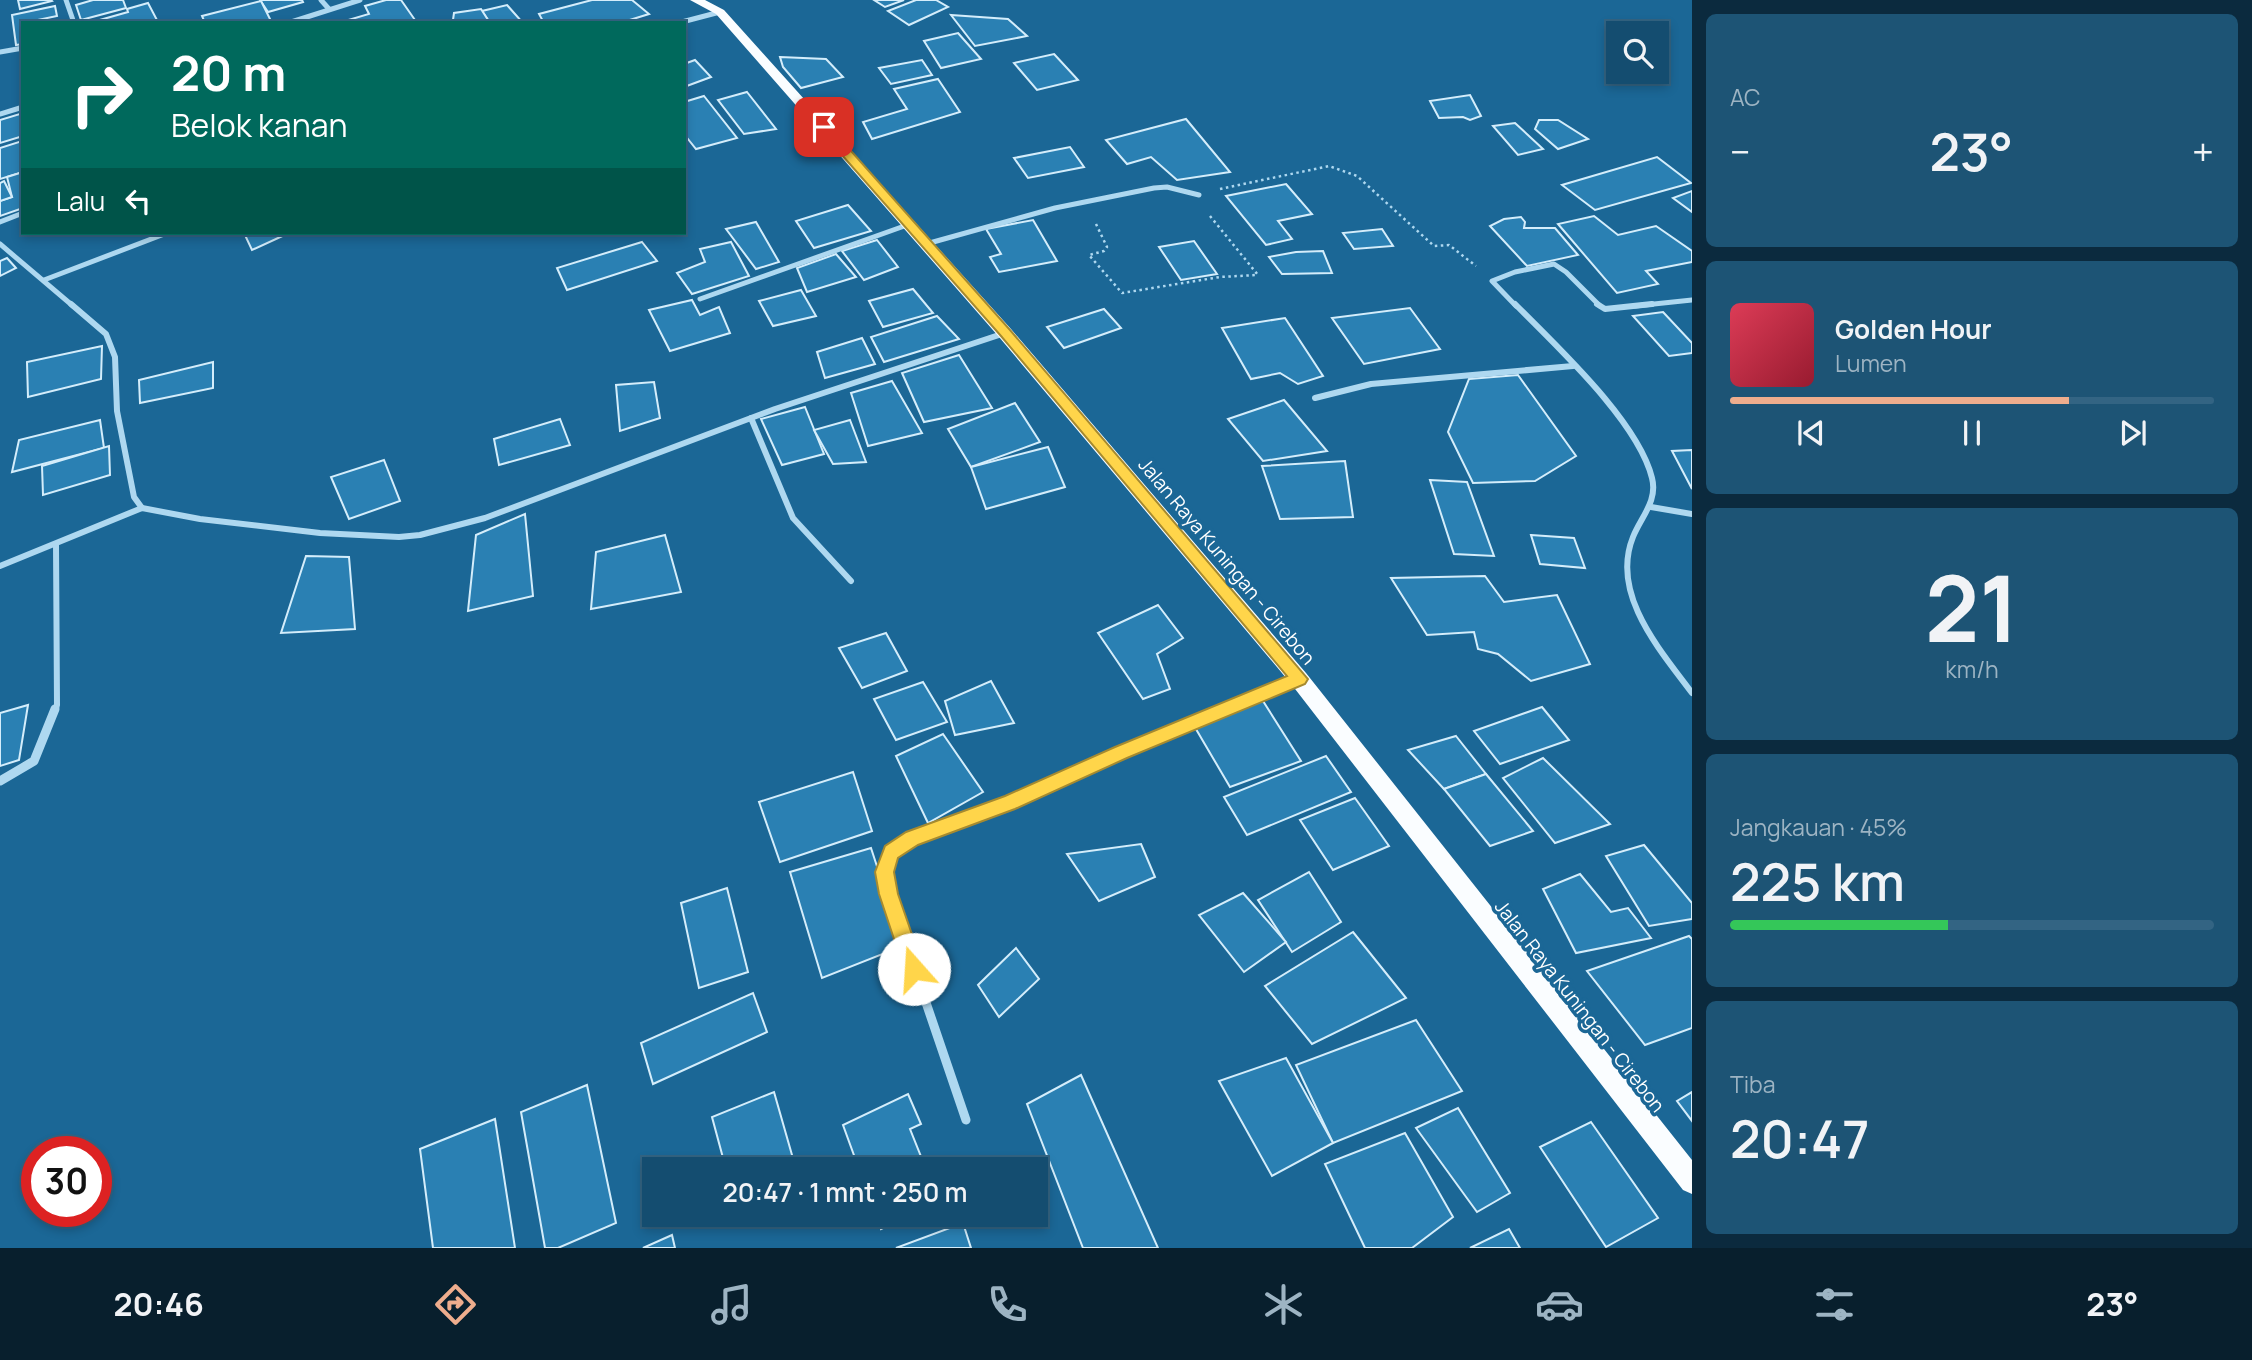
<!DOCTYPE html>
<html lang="id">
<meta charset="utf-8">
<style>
body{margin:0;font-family:Manrope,sans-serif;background:#1d5475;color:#f1f3f6;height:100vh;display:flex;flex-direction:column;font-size:26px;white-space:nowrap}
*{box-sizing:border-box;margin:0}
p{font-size:23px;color:#9db4c3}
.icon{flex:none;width:38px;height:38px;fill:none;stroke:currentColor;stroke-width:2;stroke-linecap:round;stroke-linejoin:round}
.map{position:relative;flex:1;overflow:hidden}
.side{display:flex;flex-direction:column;gap:14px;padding:14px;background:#0b2a3e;width:560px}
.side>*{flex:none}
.hud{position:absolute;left:21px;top:21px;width:665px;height:214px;border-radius:0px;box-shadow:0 4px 10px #0003,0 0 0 2px #336483;background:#00695c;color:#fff;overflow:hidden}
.tools{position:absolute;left:1606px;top:21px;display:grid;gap:14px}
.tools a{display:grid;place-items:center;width:63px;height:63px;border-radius:0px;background:#144d70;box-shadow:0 4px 10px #0003,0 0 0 2px #336483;font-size:35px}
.speed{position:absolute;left:21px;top:1136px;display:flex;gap:14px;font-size:35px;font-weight:700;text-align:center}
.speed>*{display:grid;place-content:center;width:91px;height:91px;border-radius:50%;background:#144d70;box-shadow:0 4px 10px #0003,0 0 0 2px #336483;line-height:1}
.speed .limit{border:10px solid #d22;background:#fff;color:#111}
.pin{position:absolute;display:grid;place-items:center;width:60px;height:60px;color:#fff;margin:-30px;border-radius:14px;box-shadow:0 4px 10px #0006}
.me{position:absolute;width:77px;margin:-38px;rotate:341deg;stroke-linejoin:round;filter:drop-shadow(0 0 5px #0008)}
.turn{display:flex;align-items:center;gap:24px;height:147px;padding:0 35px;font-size:32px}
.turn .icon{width:91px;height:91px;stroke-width:2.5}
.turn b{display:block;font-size:49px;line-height:60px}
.then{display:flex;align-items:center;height:66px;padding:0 35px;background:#0003;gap:14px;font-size:26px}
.big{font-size:52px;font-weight:600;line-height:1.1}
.side .tile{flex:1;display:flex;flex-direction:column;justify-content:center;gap:10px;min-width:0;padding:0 24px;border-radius:10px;background:#1d5475}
.side .dial{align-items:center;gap:0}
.dial b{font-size:91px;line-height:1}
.song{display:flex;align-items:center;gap:21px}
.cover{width:84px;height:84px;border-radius:10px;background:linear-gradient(135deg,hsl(350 70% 55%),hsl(350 70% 35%))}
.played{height:7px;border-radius:4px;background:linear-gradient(90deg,#eead8d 70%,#336483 70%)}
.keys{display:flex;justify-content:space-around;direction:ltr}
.heat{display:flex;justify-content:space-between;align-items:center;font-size:38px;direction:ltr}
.charge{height:10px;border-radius:5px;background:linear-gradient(90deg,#34c759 45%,#336483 0)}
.trip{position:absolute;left:642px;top:1157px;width:406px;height:70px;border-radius:0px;background:#144d70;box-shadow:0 4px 10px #0003,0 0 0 2px #336483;font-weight:600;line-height:70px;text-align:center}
.dock{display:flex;height:112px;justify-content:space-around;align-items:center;background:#081f2d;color:#9db4c3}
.dock .icon{width:49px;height:49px}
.dock .on{color:#eead8d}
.dock b{font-size:32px;color:#f1f3f6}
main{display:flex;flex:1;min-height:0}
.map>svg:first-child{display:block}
</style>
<main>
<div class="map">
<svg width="1692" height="1248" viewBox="0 0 1692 1248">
<rect width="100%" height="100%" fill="#1b6796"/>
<g fill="#2a80b3" stroke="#d4edfb" stroke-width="2">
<path d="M18 0H51L52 1 20 9Z"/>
<path d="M93 0H123L126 8 81 20 76 5Z"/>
<path d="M260 0H302L303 2 268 12Z"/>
<path d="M386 0H401L415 20 402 23 345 21 369 14 365 6Z"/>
<path d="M592 0H632L649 14 620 23H544L539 14Z"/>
<path d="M874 0H904L885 7Z"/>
<path d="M916 0H936L948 7 909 25 888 11Z"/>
<path d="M261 1 272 23H205L202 16Z"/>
<path d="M148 3 158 22 89 23 128 12 127 9Z"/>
<path d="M507 5 523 23H490L482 11Z"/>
<path d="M55 6 57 16 23 23V44L16 45 12 15Z"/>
<path d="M481 9 490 23H438L453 20 454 13Z"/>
<path d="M951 15 1008 19 1027 36 975 46Z"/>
<path d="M958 33 981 59 941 68 924 41Z"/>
<path d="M1054 54 1078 80 1037 90 1014 63Z"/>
<path d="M780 57 826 59 843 77 801 88 783 67Z"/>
<path d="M695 60 711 77 684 87V64Z"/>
<path d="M922 60 932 75 891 84 879 68Z"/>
<path d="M938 79 960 112 872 139 863 122 907 109 894 89Z"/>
<path d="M747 92 776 129 744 134 718 100Z"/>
<path d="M1470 95 1481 116 1470 120 1463 117 1439 118 1430 101Z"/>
<path d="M704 96 737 138 696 149 684 134V102Z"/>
<path d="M23 113V136L0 143V120Z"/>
<path d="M1186 119 1230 172 1177 180 1151 157 1127 164 1106 140Z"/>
<path d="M1539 120H1558L1588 139 1558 149 1535 129Z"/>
<path d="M1515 123 1543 149 1518 155 1493 126Z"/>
<path d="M22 141 23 172 0 179V148Z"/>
<path d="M1070 147 1084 167 1028 178 1014 158Z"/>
<path d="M1657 157 1691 183 1595 210 1562 185Z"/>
<path d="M23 172V208L0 216V201L12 197 7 177Z"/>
<path d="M4 181 12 197 0 201V183Z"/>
<path d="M1286 184 1312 214 1278 221 1292 239 1266 245 1226 196Z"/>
<path d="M1692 191V212L1673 198Z"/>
<path d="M848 205 871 231 814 248 796 221Z"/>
<path d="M1594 216 1618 235 1656 226 1692 251V262L1646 271 1658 284 1617 293 1558 224Z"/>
<path d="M1521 217 1525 222 1524 228H1555L1578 255 1527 266 1490 226 1504 219Z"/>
<path d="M1033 220 1057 261 999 272 990 257 1001 254 986 229Z"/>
<path d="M756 222 779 262 756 269 726 229Z"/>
<path d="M1382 229 1393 246 1354 249 1343 233Z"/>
<path d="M244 233H289L252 250Z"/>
<path d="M877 240 898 267 864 280 842 251Z"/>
<path d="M1194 241 1217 274 1181 280 1159 247Z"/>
<path d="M642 242 657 261 567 290 557 268Z"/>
<path d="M731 242 749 276 692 294 677 273 705 262 700 249Z"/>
<path d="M1323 251 1332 273 1282 274 1269 257 1296 252Z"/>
<path d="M836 254 856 277 807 292 797 268Z"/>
<path d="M7 258 16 268 0 276V261Z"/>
<path d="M913 289 933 313 883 327 869 301Z"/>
<path d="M801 290 816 316 773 326 759 301Z"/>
<path d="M692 300 700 315 719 307 730 333 670 351 649 310Z"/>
<path d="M1410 308 1440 349 1364 364 1332 318Z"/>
<path d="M1104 309 1121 328 1064 348 1047 327Z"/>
<path d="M1663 312 1692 343V353L1669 356 1633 316Z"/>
<path d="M937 316 959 339 884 362 871 337Z"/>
<path d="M1285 318 1323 376 1298 384 1280 373 1251 379 1222 328Z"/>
<path d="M862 338 875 364 825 378 817 352Z"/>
<path d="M102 346 101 379 28 397 27 362Z"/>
<path d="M959 355 992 408 924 422 902 373Z"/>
<path d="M213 362V388L140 403 139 380Z"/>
<path d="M1518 375 1576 456 1535 481 1473 483 1448 432 1469 379Z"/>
<path d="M892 381 922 433 868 446 851 393Z"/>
<path d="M654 382 660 418 620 431 616 385Z"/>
<path d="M1284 400 1327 451 1263 461 1228 419Z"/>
<path d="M1015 403 1040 442 971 467 948 429Z"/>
<path d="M805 407 824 454 782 465 761 419Z"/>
<path d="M560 419 570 445 499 465 494 439Z"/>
<path d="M100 420 104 448 12 472 19 440Z"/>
<path d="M850 420 866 462 833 464 814 430Z"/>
<path d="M109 446 110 475 43 495 42 466Z"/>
<path d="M1048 447 1065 487 986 509 971 467Z"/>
<path d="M1692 450V489L1672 451Z"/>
<path d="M384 460 400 501 349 519 331 477Z"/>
<path d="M1345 461 1353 517 1280 519 1262 466Z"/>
<path d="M1430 480 1467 482 1494 556 1454 554Z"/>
<path d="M525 514 533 596 468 611 476 535Z"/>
<path d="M665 535 681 592 591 609 596 552Z"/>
<path d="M1531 535 1574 538 1585 568 1540 564Z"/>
<path d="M306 556 349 557 355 629 281 633Z"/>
<path d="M1485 576 1504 602 1557 595 1590 664 1531 681 1498 654 1478 649 1474 632 1427 635 1391 578Z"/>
<path d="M1158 605 1183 638 1157 654 1170 689 1143 699 1098 633Z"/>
<path d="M886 633 907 671 862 688 839 648Z"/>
<path d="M991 681 1014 723 955 735 945 701Z"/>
<path d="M923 682 947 722 896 740 874 699Z"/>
<path d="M1263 701 1301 761 1230 787 1193 724Z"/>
<path d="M28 705 19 760 0 766V713Z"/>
<path d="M1542 707 1569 740 1500 764 1474 731Z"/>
<path d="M943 734 983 792 928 823 896 756Z"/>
<path d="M1456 736 1486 774 1444 789 1408 750Z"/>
<path d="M1326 756 1351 792 1247 835 1224 797Z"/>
<path d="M1543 758 1610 824 1555 843 1503 778Z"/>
<path d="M853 772 872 831 780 862 759 802Z"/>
<path d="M1486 774 1533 831 1490 846 1444 789Z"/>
<path d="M1355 798 1389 846 1333 870 1300 820Z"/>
<path d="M1141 844 1155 877 1099 901 1067 854Z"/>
<path d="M1644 845 1692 903V919L1649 926 1606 856Z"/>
<path d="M871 848 903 946 822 978 790 872Z"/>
<path d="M1309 872 1341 922 1292 952 1258 900Z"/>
<path d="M1580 874 1611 912 1628 908 1651 938 1576 953 1543 889Z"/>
<path d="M727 888 748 972 699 988 681 903Z"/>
<path d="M1243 893 1286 942 1244 972 1199 915Z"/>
<path d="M1353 932 1406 998 1312 1044 1265 986Z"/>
<path d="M1689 936 1692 939V1028L1645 1045 1587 971Z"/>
<path d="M1016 948 1039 979 999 1017 978 985Z"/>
<path d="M753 993 767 1032 653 1084 641 1043Z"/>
<path d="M1416 1020 1462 1091 1333 1143 1296 1065Z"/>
<path d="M1286 1058 1333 1143 1272 1176 1219 1081Z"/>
<path d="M1081 1075 1158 1248H1083L1027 1104Z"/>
<path d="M587 1085 616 1223 558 1248H545L521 1112Z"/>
<path d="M774 1092 796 1169H726L712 1117Z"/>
<path d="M1692 1092V1121L1677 1101Z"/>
<path d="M908 1094 921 1124 910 1129 926 1169H859L843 1125Z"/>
<path d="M1458 1108 1510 1193 1477 1212 1416 1128Z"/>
<path d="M495 1119 515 1248H433L420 1149Z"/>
<path d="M1591 1122 1658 1218 1606 1247 1540 1147Z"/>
<path d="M1405 1133 1453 1217 1412 1248H1365L1325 1164Z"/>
<path d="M876 1214H911L881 1229Z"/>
<path d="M963 1223 971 1248H896Z"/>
<path d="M1509 1229 1520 1248H1470Z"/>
<path d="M672 1235 675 1248H643Z"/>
</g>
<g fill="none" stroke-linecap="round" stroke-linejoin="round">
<g stroke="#aed8f0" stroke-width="2.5" stroke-dasharray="2.5 3.5" stroke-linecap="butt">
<path d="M1220 189 1329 166 1357 176 1434 246 1449 245 1476 266"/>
<path d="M1210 216 1258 275"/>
<path d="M1096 224 1107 247 1104 251 1089 255 1122 293 1220 277 1257 275"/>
</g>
<g stroke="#aed8f0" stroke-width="5">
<path d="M66 0 74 23"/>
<path d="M321 0 329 9"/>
<path d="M288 23 360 0"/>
<path d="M678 23 720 12"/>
<path d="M0 52 23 48"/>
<path d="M0 114 23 107"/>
<path d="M0 222 23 213"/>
<path d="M0 244 73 306"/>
<path d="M926 244 1055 208 1154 188 1167 187 1199 195"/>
<path d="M44 280 167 233"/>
<path d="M700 299 910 224"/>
<path d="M1516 306 1492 281 1515 272 1554 264 1566 272 1600 306"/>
<path d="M1635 306 1692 300"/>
</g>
<g stroke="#aed8f0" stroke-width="6">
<path d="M71 304 106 334 115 357 117 411 134 497 142 508"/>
<path d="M1515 304C1556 346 1638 421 1652 478 1658 501 1641 517 1633 537 1610 594 1660 650 1692 693"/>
<path d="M1597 304 1605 309 1652 304"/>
<path d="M1315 398 1371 384 1573 366"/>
<path d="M751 418 793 518 851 581"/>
<path d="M1651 507 1692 514"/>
<path d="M0 566 142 508 200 519 320 533 399 537 420 535 485 518 775 409 1005 333"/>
<path d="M55 711 57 705 56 544"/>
<path d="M1221 711 1299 679"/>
</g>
<g stroke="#aed8f0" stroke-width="9">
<path d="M0 781 34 761 55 709"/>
<path d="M966 1120 889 894C886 880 882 866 891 853 902 837 941 828 958 821 1049 789 1136 746 1225 709"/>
</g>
<path fill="#fafdff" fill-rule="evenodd" d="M690 0H705L724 10 1011 329 1306 673 1692 1160V1194L1683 1190 1292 685 999 337 716 14Z"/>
</g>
<path fill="#ffd54a" stroke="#a68a30" stroke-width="2" d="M820 125H828L1010 330 1308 679 1305 684 1127 758 1015 809 918 845 898 858 894 872 898 894 924 969 921 976 914 979 907 976 904 969 879 894 875 872 885 846 906 832 1005 796 1115 747 1287 676 1001 336 820 130Z"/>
<g text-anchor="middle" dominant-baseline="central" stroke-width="7" stroke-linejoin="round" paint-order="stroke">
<g font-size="19" fill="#fff" stroke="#1b6796">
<text transform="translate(1227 561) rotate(50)">Jalan Raya Kuningan - Cirebon</text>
<text transform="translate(1580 1006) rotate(52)">Jalan Raya Kuningan - Cirebon</text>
</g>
</g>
</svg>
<div class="tools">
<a><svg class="icon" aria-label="search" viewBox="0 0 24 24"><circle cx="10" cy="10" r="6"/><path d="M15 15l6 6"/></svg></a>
</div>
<div class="speed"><div class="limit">30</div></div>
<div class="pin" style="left:824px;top:127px;background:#d93025"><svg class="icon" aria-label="arrive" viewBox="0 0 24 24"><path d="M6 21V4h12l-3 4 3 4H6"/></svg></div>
<svg class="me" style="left:914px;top:969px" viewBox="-20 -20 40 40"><circle r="19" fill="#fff"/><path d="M0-13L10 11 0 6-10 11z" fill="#ffd54a"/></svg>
<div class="trip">20:47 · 1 mnt · 250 m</div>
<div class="hud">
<div class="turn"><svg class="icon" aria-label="right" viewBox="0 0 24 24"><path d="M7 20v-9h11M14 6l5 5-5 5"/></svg><div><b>20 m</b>Belok kanan</div></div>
<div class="then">Lalu<svg class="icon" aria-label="left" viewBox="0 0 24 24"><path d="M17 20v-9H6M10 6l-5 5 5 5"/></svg></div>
</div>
</div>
<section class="side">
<div class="tile"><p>AC</p>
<div class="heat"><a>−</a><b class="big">23°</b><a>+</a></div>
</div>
<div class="tile">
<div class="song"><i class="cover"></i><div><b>Golden Hour</b><p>Lumen</p></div></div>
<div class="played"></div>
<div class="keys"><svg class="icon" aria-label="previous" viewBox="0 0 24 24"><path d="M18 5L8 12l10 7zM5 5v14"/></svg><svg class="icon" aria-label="pause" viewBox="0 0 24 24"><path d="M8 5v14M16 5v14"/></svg><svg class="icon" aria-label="next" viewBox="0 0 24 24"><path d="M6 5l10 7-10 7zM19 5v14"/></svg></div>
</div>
<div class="tile dial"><b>21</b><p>km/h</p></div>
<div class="tile"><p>Jangkauan · 45%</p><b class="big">225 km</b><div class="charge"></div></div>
<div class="tile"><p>Tiba</p><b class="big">20:47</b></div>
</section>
</main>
<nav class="dock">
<b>20:46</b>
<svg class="icon on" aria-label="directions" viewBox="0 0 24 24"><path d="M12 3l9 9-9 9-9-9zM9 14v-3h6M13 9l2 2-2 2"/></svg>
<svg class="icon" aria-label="music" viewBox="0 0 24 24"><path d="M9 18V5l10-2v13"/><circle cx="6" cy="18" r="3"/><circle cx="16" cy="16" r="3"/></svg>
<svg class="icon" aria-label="phone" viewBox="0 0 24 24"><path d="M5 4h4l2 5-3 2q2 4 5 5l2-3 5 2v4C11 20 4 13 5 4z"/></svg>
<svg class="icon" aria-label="climate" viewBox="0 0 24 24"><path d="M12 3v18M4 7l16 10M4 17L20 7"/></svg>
<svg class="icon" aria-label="car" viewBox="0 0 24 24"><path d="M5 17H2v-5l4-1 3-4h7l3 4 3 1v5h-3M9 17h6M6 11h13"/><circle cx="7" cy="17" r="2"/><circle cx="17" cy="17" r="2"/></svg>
<svg class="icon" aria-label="filters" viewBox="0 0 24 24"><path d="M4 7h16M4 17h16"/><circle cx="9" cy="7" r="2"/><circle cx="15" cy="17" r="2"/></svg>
<b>23°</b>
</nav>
